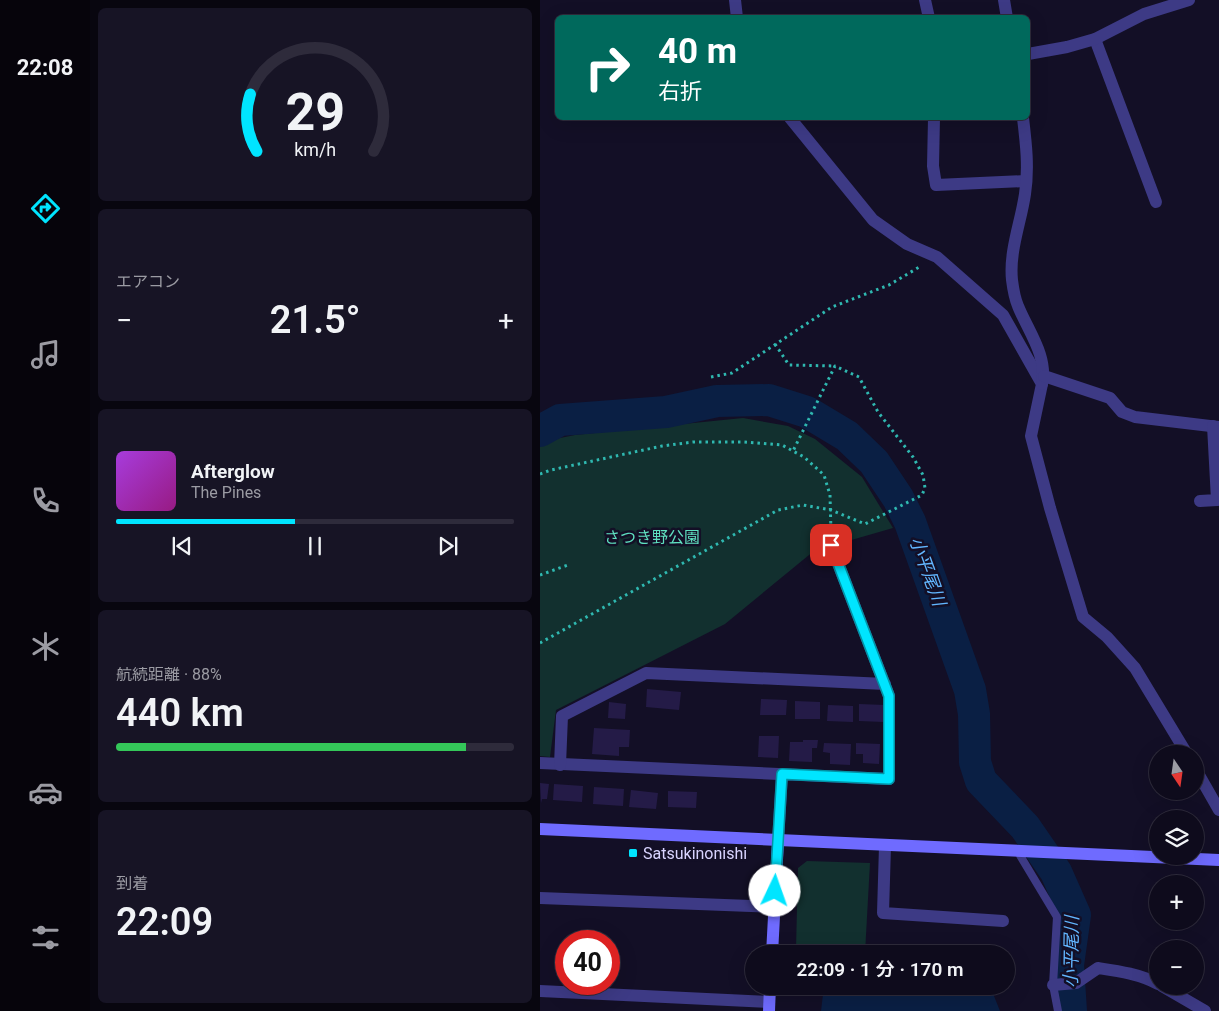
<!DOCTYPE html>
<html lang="ja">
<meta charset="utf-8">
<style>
body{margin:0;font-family:Roboto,"Noto Sans JP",sans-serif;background:#171425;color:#f1f3f6;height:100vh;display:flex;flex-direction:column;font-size:19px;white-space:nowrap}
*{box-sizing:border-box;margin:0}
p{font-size:16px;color:#9b9ba3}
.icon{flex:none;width:28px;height:28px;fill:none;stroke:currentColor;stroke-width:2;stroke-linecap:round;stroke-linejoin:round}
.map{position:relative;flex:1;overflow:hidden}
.side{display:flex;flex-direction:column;gap:8px;padding:8px;background:#08060f;width:450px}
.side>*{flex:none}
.banner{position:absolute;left:15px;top:15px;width:475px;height:105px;border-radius:8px;box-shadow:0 5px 20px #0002,0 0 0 1px #2e2b3b;background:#00695c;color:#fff;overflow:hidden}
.needle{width:32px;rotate:167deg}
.fabs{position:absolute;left:609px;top:745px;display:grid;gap:10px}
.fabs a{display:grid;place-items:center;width:55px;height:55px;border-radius:50%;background:#0e0b1c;box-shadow:0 5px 20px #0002,0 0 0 1px #2e2b3b;font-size:25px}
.speed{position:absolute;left:15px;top:930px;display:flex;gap:10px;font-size:25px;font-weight:700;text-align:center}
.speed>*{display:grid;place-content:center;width:65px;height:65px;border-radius:50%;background:#0e0b1c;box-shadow:0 5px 20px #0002,0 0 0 1px #2e2b3b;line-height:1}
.speed .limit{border:8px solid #d22;background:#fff;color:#111}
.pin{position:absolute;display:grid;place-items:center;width:42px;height:42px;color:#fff;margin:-21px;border-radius:10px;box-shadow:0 2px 8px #0006}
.me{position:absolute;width:55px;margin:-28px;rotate:3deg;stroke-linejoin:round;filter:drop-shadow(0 0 4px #0008)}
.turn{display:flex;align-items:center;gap:18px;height:105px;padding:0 20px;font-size:22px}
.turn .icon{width:65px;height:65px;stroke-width:2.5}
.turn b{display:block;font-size:35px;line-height:42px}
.big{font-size:38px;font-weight:600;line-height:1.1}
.side .tile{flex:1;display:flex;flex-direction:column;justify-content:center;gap:8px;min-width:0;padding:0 18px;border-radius:8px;background:#171425}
.side .dial{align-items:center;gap:0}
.dial svg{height:130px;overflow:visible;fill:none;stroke:#2e2b3b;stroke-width:7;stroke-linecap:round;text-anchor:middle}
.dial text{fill:#f1f3f6;stroke:none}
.song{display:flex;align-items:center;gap:15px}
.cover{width:60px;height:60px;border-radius:8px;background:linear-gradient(135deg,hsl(280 70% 55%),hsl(310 70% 35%))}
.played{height:5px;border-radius:2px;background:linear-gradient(90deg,#00e5ff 45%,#2e2b3b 45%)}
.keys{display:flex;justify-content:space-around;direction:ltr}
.heat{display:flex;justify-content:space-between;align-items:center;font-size:28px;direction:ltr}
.charge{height:8px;border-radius:4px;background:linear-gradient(90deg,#34c759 88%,#2e2b3b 0)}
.trip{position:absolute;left:205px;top:945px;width:270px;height:50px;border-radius:25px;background:#0e0b1c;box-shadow:0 5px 20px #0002,0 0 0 1px #2e2b3b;font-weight:600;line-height:50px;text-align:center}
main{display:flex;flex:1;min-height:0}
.menu{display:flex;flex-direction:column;width:90px;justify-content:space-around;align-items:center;background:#06040b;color:#9b9ba3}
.menu .icon{width:35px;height:35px}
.menu .selected{color:#00e5ff}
.menu b{font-size:22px;color:#f1f3f6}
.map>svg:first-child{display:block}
</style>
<main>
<nav class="menu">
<b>22:08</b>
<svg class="icon selected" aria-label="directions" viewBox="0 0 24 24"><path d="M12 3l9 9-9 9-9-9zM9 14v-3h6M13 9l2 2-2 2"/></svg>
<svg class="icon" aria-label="music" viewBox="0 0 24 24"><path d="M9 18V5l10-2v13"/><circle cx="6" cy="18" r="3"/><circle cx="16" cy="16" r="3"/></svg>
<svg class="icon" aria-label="phone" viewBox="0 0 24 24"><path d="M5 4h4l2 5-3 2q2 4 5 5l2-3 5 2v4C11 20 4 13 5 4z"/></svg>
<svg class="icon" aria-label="climate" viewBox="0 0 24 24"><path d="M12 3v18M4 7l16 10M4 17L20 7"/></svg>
<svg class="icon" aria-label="car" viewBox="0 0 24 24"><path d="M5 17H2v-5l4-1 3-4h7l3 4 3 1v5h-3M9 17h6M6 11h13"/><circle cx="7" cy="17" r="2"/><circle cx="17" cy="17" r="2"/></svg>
<svg class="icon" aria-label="filters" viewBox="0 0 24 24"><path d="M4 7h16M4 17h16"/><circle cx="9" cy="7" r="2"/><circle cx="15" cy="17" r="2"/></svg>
</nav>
<section class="side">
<div class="tile dial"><svg viewBox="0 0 100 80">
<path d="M14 69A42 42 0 1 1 86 69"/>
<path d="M14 69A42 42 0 0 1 10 34" stroke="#00e5ff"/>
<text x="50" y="56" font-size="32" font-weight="700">29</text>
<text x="50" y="72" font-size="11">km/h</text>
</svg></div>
<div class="tile"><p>エアコン</p>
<div class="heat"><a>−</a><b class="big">21.5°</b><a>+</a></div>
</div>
<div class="tile">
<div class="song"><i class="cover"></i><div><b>Afterglow</b><p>The Pines</p></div></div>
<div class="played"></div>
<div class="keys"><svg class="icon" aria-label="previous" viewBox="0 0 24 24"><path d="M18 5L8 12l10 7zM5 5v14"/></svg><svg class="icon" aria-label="pause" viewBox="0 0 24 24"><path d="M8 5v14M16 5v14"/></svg><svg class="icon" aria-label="next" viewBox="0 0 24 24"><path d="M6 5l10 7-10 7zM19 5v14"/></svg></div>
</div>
<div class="tile"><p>航続距離 · 88%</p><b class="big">440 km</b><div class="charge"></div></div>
<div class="tile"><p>到着</p><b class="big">22:09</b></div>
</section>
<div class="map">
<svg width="679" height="1011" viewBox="0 0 679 1011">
<rect width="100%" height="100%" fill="#130f26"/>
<g fill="#12302f">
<path d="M203 418 248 426 275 439 322 477 353 528 301 543 280 546 185 624 16 710 10 757 0 756V442L35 435Z"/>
<path d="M267 861 330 863 325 953 256 949 258 868Z"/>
</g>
<path fill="#0a1f44" d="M284 986H383L452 991 460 1011H281Z"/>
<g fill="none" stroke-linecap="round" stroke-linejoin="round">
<path stroke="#0a1f44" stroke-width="32" d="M0 431 20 420 126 412 177 401 229 400 267 412 307 436 334 462 358 498 370 522 430 690 434 714 435 762 441 781 485 827 516 872 535 915 528 965 531 1011"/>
</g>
<g fill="#241b47">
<path d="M107 689 141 692 139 710 106 707Z"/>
<path d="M221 699 247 700 246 715H220Z"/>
<path d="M255 701 280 702V719H255Z"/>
<path d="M69 702 86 704 85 719 68 718Z"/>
<path d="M319 704 345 705 344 722 319 721Z"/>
<path d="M288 705 313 706V722L287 721Z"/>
<path d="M54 728 90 730 89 747H79V756L52 754Z"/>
<path d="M219 736H239L238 758 218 757Z"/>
<path d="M263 740H278L277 748H272V762L249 761 250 742H263Z"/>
<path d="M284 743 311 744 310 765 290 764V753L283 752Z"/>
<path d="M316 743 340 744 339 764 323 763V754H316Z"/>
<path d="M0 783 9 784 7 799H2L1 803Z"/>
<path d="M14 784 43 786 42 802 13 800Z"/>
<path d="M54 787 84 789 83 806 53 804Z"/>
<path d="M91 790 118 793 116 809 89 807Z"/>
<path d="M128 791 157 792 156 808 128 807Z"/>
</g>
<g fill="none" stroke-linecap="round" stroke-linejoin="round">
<g stroke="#2fb8b0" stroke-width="3" stroke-dasharray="2.5 4" stroke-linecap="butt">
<path d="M235 344 249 365 295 366"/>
<path d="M171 377 192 373 292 307 349 285 381 266"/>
<path d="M0 474 11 470 122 446 153 442H203L242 445 264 457 284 475 290 495 291 532"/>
<path d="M0 575 28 565"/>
<path d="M0 643 238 510 263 505 291 510 325 524 382 495 385 488 383 475 373 457 338 412 319 377 295 366 253 451"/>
</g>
<path stroke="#3d3a85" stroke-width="8" d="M478 852 517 917 513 985 518 1011"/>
<g stroke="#3d3a85" stroke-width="12">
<path d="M195 0 197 18"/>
<path d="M385 0 389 18"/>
<path d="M464 0 467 18"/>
<path d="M555 39 616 202"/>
<path d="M488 54 527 47 555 39 604 14 649 0"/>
<path d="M250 118 333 220 367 244 397 257 463 315 502 384 491 436 510 508 543 617 567 637 595 668 647 754"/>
<path d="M394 118 393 166 396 185 486 181"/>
<path d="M483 118C486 143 489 168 485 194 481 222 469 251 472 280 473 288 475 299 478 306 488 331 508 356 502 384"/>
<path d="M504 376 570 398 582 412 595 417 679 427"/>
<path d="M660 501 677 500 673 426"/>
<path d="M0 763 349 779V696L291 545"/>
<path d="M20 765 22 716 106 673 345 684"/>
<path d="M655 768 679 810"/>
<path d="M238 841 242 774"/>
<path d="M345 846 343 913 463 921"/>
<path d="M0 898 234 907"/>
<path d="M513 985 536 983 558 968C578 971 600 974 618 984"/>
<path d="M622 986 665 1011"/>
<path d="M0 991 229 1002"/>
</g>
<g stroke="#6f6bff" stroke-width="12">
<path d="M0 829 679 860"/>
<path d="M232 954 238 841"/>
<path d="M229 1011 230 986"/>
</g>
</g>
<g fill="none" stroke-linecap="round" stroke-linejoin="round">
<g stroke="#0095a6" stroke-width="12">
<path id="route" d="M235 891 242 774 349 779V696L291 545"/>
</g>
<use href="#route" stroke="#00e5ff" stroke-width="9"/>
</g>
<rect fill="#00e5ff" stroke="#130f26" stroke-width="2" x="88" y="848" width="10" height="10" rx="2.5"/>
<g text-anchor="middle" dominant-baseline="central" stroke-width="5" stroke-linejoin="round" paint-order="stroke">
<g font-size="16" fill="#5fe0c0" stroke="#130f26">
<text x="112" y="537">さつき野公園</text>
</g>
<g font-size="16" fill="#d9d4ff" stroke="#130f26" text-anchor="start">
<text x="103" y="853">Satsukinonishi</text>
</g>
<g font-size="18" font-style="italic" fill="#62b6ff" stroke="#130f26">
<text transform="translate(388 571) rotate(70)">小平尾川</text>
<text transform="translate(531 952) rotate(-89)">小平尾川</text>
</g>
</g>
</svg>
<div class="fabs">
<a><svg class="needle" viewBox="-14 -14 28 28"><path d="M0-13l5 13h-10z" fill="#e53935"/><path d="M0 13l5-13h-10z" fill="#9b9ba3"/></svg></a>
<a><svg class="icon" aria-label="layers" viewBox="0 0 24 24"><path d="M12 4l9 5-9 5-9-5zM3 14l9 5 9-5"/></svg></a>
<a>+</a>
<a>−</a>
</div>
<div class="speed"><div class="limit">40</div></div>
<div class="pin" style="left:291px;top:545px;background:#d93025"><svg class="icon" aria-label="arrive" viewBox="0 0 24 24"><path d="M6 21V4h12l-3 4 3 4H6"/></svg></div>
<svg class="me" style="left:235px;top:891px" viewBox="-20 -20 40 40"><circle r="19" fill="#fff"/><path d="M0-13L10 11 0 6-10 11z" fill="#00e5ff"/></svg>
<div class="trip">22:09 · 1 分 · 170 m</div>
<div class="banner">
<div class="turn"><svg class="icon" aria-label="right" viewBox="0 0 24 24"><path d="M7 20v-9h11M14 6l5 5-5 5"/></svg><div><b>40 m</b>右折</div></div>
</div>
</div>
</main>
